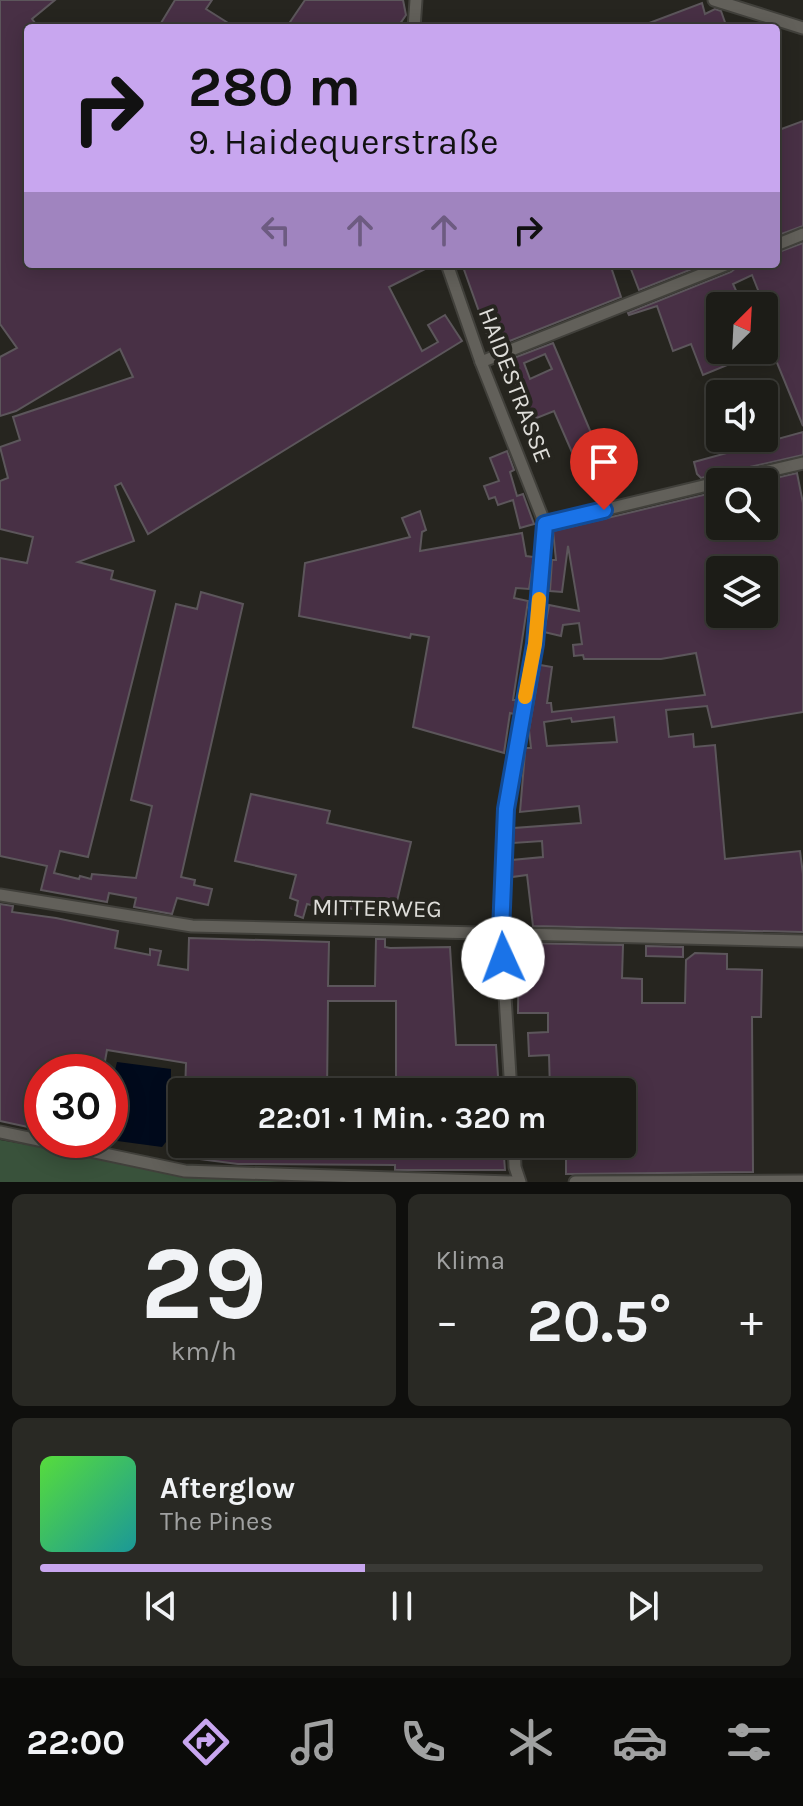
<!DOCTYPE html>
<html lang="de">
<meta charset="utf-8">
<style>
body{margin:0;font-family:Karla,sans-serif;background:#292924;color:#f1f3f6;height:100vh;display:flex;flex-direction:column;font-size:30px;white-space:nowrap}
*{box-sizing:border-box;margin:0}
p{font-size:26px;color:#a0a1a1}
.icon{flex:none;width:44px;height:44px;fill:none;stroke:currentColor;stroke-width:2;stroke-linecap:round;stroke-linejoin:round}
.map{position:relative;height:1182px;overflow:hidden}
.sheet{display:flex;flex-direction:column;gap:12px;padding:12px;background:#0f0f0d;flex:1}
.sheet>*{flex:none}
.hud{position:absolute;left:24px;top:24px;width:756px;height:244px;border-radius:8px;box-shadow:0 4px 20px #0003,0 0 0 2px #3a3a36;background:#c8a6ef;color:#111;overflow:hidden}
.needle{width:52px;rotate:24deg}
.controls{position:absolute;left:706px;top:292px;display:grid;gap:16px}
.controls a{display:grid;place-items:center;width:72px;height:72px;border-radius:8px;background:#1c1c17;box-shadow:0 4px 20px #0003,0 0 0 2px #3a3a36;font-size:40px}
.speed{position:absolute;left:24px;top:1054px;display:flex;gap:16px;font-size:40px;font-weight:700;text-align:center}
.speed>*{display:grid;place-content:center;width:104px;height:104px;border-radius:50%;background:#1c1c17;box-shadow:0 4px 20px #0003,0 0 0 2px #3a3a36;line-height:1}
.speed .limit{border:12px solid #d22;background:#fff;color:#111}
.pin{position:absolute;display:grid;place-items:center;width:68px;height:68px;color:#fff;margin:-82px -34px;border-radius:50% 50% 50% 0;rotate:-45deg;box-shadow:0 0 8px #0007}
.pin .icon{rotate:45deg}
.me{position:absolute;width:88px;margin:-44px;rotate:358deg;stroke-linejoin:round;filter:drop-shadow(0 0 6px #0008)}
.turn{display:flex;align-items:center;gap:28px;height:168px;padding:0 32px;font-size:36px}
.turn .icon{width:104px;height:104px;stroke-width:2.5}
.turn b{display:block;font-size:56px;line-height:68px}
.lanes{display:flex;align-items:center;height:76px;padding:0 32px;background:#0003;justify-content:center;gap:40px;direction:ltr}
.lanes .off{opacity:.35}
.big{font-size:60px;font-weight:700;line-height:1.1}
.sheet .widget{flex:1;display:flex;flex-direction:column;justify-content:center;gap:12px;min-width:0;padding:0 28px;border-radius:12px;background:#292924}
.sheet .dial{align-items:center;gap:0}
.dial b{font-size:104px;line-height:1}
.song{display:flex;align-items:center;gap:24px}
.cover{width:96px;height:96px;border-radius:12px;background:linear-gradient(135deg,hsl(110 70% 55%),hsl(180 70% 35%))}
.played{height:8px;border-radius:4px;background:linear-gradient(90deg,#c8a6ef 45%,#3a3a36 45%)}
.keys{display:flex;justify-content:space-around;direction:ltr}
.heat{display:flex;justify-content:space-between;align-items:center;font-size:44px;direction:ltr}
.sheet .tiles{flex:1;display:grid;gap:12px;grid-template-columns:1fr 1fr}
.widget:last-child{grid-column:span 2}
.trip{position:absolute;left:168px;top:1078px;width:468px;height:80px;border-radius:8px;background:#1c1c17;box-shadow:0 4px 20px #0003,0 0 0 2px #3a3a36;font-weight:700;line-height:80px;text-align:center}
.dock{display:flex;height:128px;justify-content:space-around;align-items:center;background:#0b0b09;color:#a0a1a1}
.dock .icon{width:56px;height:56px}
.dock .on{color:#c8a6ef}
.dock b{font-size:36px;color:#f1f3f6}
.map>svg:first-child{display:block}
</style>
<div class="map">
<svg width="803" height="1182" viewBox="0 0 803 1182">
<rect width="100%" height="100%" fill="#26251f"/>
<path fill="#39523b" d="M0 1140 203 1176 284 1182H0Z"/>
<path fill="#000a1c" d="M117 1062 171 1069 170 1137 162 1147 110 1140V1090Z"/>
<g fill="#483045" stroke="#5c565b" stroke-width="2" fill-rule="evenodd">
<path d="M0 0H55L32 19 39 28H28V264H435L389 287 422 351 438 342 428 325 445 315 462 341 148 534 121 483 115 486 134 541 78 562 113 571 111 579 155 591 88 857 60 851 54 873 79 879 80 876 91 879 92 874 136 878 152 806 131 800 176 604 197 609 201 592 243 604 181 877 195 880 194 885 212 889 208 905 177 898 172 914 134 907 136 898 109 893 107 902 41 890 47 866 0 856V558L27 563 33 537 0 529V481L8 478 0 447 20 440 13 417 133 377 120 349 16 411 0 416V357L17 348 0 324Z"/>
<path d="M175 0H212L206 9 236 28H158Z"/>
<path d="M305 0H403L406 15 397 28H286Z"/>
<path d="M702 3 705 14 715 9 721 11 727 28H636Z"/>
<path d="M803 121V226L776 236V131Z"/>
<path d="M803 243V426L771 348 764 351V305L752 275 733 284 743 306H720V350H764L703 375 691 344 673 351 657 306 629 315 628 313 731 272 741 264H776V253Z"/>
<path d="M462 264H610L621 297 492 348Z"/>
<path d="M629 264H705L639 290Z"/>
<path d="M553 343 611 480 588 489 554 411 524 423 510 391 514 390 503 362ZM545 354 552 369 530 379 524 363Z"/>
<path d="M803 432V455L701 478 697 474 694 462Z"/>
<path d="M507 451 514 470 510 472 517 496 523 494 534 524 520 528 513 500 498 505 495 497 489 499 484 486 499 481 490 458Z"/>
<path d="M797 473 803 503V712L712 727 707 706 666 710 669 737 693 734 694 747 715 745 725 859 800 851 803 874V932L533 926 527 875 512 877V860L543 857 542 841 513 843 514 828 581 823 579 806 520 812 525 752V748H531L529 730 540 665 552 667 547 703H551L552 712 705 695 696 653 661 659H584L583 655 574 656 573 645 582 644 579 623 563 625 561 636 544 632 549 605 579 611 568 546 562 592 550 591 552 560H556L553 531 720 491V526H764V482H759ZM720 570H764V614H720ZM614 717 617 742 547 746 544 722 571 718 572 722Z"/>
<path d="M420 511 426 530 422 532 420 551 522 533 526 556 534 557 529 589 516 588 514 598 528 601 513 700H516L514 714 510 713 504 753 413 727 429 637 411 634 410 638 299 616 305 563 410 537 402 518Z"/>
<path d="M251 794 330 811 327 823 411 842 393 918 348 908 346 914 307 904 303 918 295 915 298 901 290 898 296 875 235 861Z"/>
<path d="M0 904 13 906 12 912 56 918 118 931 115 948 150 955V949L161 951 158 965 188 970 189 938 329 942 328 986H375L376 939H385V947L390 948 450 947 456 1045H496L499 1092H396V1001H328L327 1092H185L186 1063 107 1050 103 1072H42V1130L0 1121Z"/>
<path d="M519 943 623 945 622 978 642 979V1003H685L686 960 695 953 727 954V969L762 970 761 1017H752L753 1172 566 1174V1144H622V1092L550 1090 549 1055 529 1056 528 1033 548 1032V1013H518Z"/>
<path d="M646 946 683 947V957L646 956Z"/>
<path d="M184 1144H503L505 1170H395V1165L238 1164 183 1157Z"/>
</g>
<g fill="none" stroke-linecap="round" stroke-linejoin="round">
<g stroke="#41403b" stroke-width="15">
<g id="minor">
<path d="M714 0 803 28"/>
<path d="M414 28 416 0"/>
<path d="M776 245 803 234"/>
<path d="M447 264 481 362 545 524 535 644 506 809 501 932 511 1092"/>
<path d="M481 362 728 264"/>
<path d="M722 482 803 463"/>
<path d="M545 524 720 482"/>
<path d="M0 895 192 926 803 941"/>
<path d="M0 1132 185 1171 513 1182"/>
<path d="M514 1144 515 1167 520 1182"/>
<path d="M575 1182 803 1181"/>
</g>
</g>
<use href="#minor" stroke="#62605a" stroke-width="11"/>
</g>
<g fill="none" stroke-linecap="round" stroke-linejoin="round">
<g stroke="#114b97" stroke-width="20">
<path id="route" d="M503 958 501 932 506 809 535 644 545 524 604 510"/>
</g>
<use href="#route" stroke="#1a73e8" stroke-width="14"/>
<path stroke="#f59e0b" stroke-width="14" d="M525 697 535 644 539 599"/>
</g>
<g text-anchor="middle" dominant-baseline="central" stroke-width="8" stroke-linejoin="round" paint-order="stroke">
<g font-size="24" fill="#deddd9" stroke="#26251f">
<text transform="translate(515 385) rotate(69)">HAIDESTRASSE</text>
<text transform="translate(377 908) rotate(1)">MITTERWEG</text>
</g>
</g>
</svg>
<div class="controls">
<a><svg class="needle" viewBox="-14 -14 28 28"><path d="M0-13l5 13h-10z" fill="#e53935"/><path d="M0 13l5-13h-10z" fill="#a0a1a1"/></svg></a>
<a><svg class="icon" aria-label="sound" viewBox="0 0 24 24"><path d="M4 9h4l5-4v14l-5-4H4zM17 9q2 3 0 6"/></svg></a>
<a><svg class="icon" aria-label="search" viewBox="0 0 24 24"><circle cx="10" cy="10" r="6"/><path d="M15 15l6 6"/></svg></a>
<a><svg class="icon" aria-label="layers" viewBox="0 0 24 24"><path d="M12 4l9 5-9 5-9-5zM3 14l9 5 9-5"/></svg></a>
</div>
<div class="speed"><div class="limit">30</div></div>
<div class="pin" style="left:604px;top:510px;background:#d93025"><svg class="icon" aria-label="arrive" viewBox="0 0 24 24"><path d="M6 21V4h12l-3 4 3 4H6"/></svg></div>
<svg class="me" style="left:503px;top:958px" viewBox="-20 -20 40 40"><circle r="19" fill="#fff"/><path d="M0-13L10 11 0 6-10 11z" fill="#1a73e8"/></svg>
<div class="trip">22:01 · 1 Min. · 320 m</div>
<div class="hud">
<div class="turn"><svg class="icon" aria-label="right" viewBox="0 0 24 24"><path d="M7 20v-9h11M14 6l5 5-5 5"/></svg><div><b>280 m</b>9. Haidequerstraße</div></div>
<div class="lanes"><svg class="icon off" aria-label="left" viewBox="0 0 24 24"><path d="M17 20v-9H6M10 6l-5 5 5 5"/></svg><svg class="icon off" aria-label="ahead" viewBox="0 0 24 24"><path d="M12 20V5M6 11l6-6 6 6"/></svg><svg class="icon off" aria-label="ahead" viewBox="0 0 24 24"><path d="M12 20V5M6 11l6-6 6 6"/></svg><svg class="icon" aria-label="right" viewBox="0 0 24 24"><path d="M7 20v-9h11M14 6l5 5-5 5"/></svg></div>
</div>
</div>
<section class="sheet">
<div class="tiles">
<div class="widget dial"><b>29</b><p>km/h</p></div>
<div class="widget"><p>Klima</p>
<div class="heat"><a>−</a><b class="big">20.5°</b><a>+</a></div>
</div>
<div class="widget">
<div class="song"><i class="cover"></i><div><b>Afterglow</b><p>The Pines</p></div></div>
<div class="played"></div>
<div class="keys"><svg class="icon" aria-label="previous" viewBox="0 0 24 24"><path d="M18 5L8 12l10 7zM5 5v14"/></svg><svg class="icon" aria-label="pause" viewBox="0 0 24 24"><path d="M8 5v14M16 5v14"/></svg><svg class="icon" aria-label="next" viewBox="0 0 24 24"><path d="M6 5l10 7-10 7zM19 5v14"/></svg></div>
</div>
</div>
</section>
<nav class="dock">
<b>22:00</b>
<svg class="icon on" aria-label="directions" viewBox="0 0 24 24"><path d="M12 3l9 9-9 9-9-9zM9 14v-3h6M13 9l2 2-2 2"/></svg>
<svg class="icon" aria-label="music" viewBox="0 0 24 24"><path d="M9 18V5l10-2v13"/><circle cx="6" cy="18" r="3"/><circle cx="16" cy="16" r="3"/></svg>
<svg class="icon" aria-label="phone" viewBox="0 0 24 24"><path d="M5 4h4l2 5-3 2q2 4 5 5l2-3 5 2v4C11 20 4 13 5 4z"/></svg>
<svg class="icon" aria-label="climate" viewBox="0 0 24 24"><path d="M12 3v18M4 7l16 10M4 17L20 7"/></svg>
<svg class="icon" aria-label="car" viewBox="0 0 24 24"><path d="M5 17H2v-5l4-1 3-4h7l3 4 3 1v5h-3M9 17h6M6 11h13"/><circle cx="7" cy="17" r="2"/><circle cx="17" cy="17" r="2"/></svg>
<svg class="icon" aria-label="filters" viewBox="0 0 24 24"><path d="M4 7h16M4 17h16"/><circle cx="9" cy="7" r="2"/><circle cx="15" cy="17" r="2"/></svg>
</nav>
